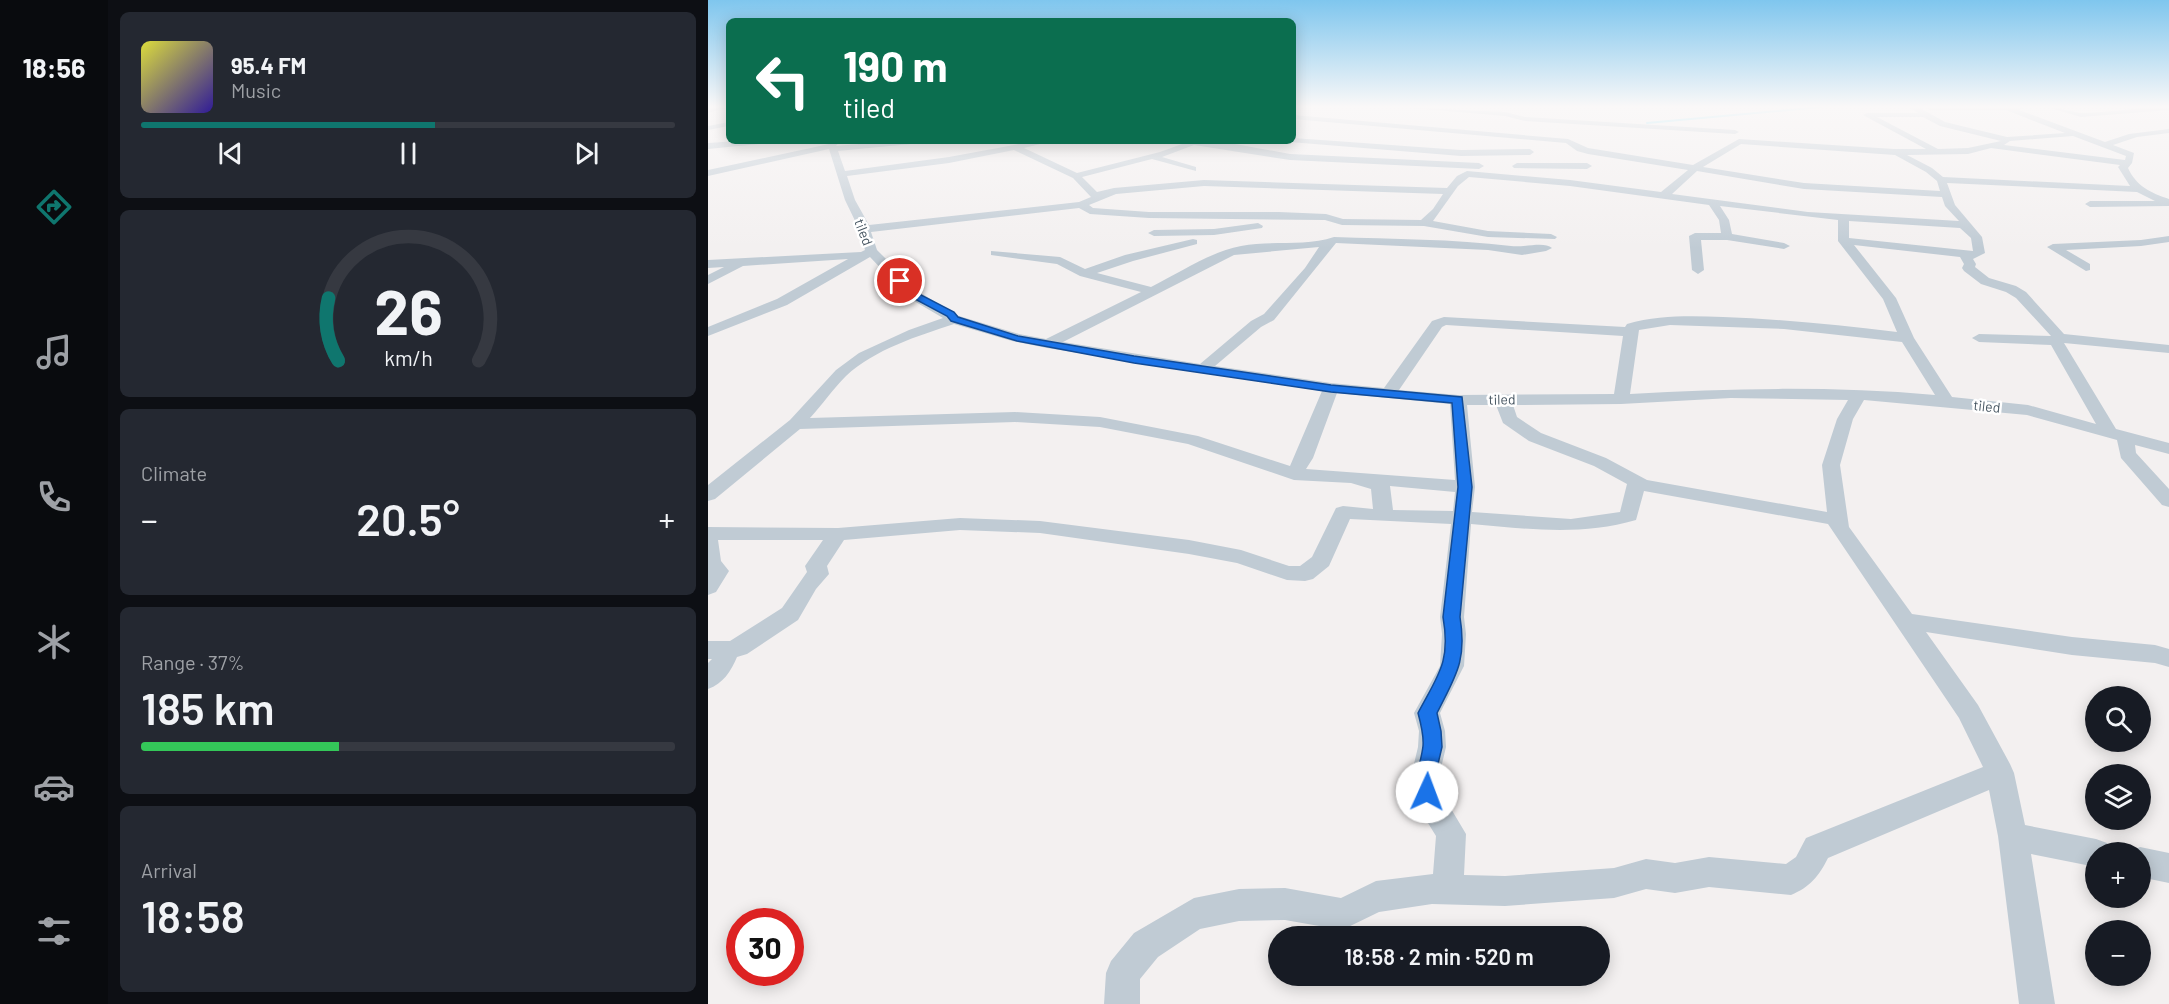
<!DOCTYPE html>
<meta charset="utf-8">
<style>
body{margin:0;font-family:Barlow,sans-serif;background:#242831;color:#f1f3f6;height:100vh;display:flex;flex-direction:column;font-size:22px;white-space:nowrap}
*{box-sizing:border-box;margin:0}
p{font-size:20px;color:#9ea1a6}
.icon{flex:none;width:33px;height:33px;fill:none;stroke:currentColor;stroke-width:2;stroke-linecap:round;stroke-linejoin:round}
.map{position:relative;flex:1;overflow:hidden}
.drawer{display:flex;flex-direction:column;gap:12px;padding:12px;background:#0d0f14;width:600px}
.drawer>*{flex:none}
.guide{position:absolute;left:18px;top:18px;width:570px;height:126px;border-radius:9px;box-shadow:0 3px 15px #0003;background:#0b6e4f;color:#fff;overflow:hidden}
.buttons{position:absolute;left:1377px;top:686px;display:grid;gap:12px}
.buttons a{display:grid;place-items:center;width:66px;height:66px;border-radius:50%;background:#171b24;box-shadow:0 3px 15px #0003;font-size:30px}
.speed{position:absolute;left:18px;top:908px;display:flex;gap:12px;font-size:30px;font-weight:700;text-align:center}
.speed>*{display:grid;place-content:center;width:78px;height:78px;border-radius:50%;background:#171b24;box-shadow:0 3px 15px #0003;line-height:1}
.speed .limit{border:9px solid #d22;background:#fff;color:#111}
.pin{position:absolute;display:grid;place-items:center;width:51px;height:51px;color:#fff;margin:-26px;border:3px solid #fff;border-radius:50%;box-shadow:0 2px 6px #0007}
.me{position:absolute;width:66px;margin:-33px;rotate:2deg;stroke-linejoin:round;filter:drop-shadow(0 0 4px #0008)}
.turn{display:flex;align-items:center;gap:21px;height:126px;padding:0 18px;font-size:27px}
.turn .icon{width:78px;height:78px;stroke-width:2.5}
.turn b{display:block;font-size:42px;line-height:51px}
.big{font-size:45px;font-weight:600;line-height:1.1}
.drawer .widget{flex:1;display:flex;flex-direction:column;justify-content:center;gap:9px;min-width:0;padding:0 21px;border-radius:9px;background:#242831}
.drawer .dial{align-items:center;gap:0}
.dial svg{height:156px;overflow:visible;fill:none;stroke:#363941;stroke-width:7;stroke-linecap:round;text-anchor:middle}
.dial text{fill:#f1f3f6;stroke:none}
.song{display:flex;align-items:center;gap:18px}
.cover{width:72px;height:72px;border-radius:9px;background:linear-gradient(135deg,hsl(60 70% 55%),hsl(250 70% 35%))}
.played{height:6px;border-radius:3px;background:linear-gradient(90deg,#0f766e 55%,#363941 55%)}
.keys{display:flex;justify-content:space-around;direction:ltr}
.heat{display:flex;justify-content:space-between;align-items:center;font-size:33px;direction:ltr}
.charge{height:9px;border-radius:4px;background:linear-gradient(90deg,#34c759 37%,#363941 0)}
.trip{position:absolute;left:560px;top:926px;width:342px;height:60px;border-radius:30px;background:#171b24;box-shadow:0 3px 15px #0003;font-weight:600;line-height:60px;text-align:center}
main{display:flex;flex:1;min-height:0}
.dock{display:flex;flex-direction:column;width:108px;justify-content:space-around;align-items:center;background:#090b0e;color:#9ea1a6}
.dock .icon{width:42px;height:42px}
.dock .selected{color:#0f766e}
.dock b{font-size:27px;color:#f1f3f6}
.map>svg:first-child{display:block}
</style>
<main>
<nav class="dock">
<b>18:56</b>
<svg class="icon selected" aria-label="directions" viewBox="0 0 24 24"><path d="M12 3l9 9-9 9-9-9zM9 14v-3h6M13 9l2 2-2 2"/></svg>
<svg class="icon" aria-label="music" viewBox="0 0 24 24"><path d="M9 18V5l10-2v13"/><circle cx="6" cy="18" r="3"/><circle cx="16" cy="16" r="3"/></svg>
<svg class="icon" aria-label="phone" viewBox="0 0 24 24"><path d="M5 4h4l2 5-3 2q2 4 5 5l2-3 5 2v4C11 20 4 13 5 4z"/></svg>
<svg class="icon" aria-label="climate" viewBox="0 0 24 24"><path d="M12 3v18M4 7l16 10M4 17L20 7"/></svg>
<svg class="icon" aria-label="car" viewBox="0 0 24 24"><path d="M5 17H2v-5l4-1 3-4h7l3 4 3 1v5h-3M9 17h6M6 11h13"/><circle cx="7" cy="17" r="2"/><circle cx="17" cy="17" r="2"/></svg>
<svg class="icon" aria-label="filters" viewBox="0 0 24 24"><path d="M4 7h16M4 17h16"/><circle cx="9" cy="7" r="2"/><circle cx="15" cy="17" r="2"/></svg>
</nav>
<section class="drawer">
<div class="widget">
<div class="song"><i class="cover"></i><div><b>95.4 FM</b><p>Music</p></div></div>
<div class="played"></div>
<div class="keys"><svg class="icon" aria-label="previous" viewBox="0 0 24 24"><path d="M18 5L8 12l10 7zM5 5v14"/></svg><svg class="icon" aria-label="pause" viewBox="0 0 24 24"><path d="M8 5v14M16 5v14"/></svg><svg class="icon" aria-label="next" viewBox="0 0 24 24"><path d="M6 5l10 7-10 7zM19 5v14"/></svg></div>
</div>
<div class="widget dial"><svg viewBox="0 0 100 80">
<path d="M14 69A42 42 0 1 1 86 69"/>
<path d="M14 69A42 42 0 0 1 9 37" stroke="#0f766e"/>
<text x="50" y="56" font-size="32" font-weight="700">26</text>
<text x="50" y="72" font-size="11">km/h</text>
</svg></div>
<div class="widget"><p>Climate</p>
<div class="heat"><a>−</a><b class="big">20.5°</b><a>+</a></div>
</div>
<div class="widget"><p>Range · 37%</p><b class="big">185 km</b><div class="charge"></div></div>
<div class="widget"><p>Arrival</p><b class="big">18:58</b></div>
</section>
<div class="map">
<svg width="1461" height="1004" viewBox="0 0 1461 1004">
<rect width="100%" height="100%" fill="#f3f0f0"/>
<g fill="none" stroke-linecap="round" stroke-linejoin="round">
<path stroke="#83e1f7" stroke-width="2" d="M939 123 1113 107"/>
<g fill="#c0cbd4" fill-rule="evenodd">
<path d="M6 107H19L0 113V109Z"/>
<path d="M692 107 797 112 817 117 1027 130 1031 132 1027 134 817 121 797 116Z"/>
<path d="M1200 107H1210L1237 122 1299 137 1357 133 1298 110H1222L1218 108 1315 107 1311 110 1397 142 1421 134 1461 129V133L1429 137 1405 145 1426 153 1424 163 1420 168C1428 186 1443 193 1461 199V206L1382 207 1377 204 1382 201H1447L1429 192 1239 183 1247 205 1274 237 1277 253 1265 259 1268 264 1267 267 1281 278 1308 286 1318 292 1356 334 1461 345V353L1356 343 1408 429 1461 443V454L1427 445 1428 453 1461 489V507L1454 505 1413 458 1409 440 1319 415 1156 400 1145 419 1132 465 1141 527 1204 614 1364 637 1447 645 1461 649V667L1447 663 1364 655 1218 632 1270 705 1302 764 1306 773 1317 825 1388 839 1399 843 1403 852H1388V867L1323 854 1347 1004H1311L1290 836 1281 790 1120 858C1111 876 1102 887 1083 895L1001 887 967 893 938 889 906 898 797 906 724 904 671 912 634 930 577 920 531 921 492 929 450 957 432 979V1004H396L398 973 403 961 426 933 486 898 531 889 577 888 633 898 668 881 725 874 728 836 715 815 705 792V768L710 747 711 731 706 713 732 666 734 634 732 617 743 524 642 519 621 566 605 579 597 581 579 580 529 563 481 554 332 533 252 530 136 540 119 566 121 574 108 589 90 620 39 654 29 657C23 671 15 684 0 689V663L4 659H0V641H22L74 608 99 572 97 566 115 540H10L13 561 21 571 8 592 0 595V527L130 528 252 518 332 521 481 540 533 550 581 566H592L604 557 628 508 635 506 665 509 663 489 643 483 586 480 480 444 392 427 307 422 92 429 7 499 0 501V485L82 420 128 370 151 353 201 330 235 318 201 298 162 257 79 305 0 336V327L69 299 140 259 35 266 0 284V275L16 267 0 268V260L153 252 157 250 151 229 137 200 121 149 0 176V170L121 144 124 141H132L128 146 185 141H217L213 143 130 151 137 171 241 157 327 141H344L316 148 369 173 452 152 474 144 466 141 527 144 582 154 771 163 776 166 771 169 582 160 486 145 454 157 488 167V171L444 159 374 177 389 192 406 188 496 180 739 188 749 176 759 171 862 180 953 192 980 170 880 154 869 151 858 143 585 119V115L860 139 880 148 985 165 1031 139 1186 149H1218L1155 115 1159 113H1210ZM1169 117H1215L1232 126 1293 141 1260 148 1230 149ZM1365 136 1418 156 1417 160 1296 145 1302 141ZM1033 144 1187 155 1218 172 1229 181 1232 191 1096 183 995 167ZM1283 148 1412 165 1410 167 1422 186 1235 177 1224 168 1199 155 1260 154ZM306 150 365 178 383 197 371 202 161 225 147 200 139 176 241 163ZM989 171 1096 189 1234 197 1237 206 1251 221 1100 212 964 194ZM761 177 862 186 1001 205 1011 220 1013 233H987L981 236 984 270 990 274 996 270 993 240H1019L1076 249 1082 246 1076 243 1024 234 1021 220 1012 206 1130 220V241L1175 299 1189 332C1132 325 1073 319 1015 317 982 316 951 315 919 324L917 327 736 317 724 321 676 388 623 383 507 366 553 327 566 320 628 243 780 250 814 255 838 251 844 248C836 241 815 248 803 246 745 239 685 239 626 237 597 247 563 240 533 246 502 252 471 273 443 287L389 273 425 261 489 244V240L485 239 417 255 377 269 352 257 283 251V255L349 264 372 276 433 292 338 339 311 334 251 316 211 292 169 250 163 232 371 208 382 214 441 218 617 220 634 225 716 226 780 237 847 239 849 237 843 234 780 231 725 221 750 186ZM496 186 735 194 725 209 713 220 635 219 618 214 571 212H441L385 208 381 205 408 194ZM1141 221 1252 228 1263 238 1265 251 1141 238ZM1146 245 1252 257 1256 264 1254 268 1256 271 1273 284 1298 292 1308 298 1343 336 1271 334 1264 338 1271 342 1343 345 1388 424 1320 405 1244 397 1206 338 1188 298ZM611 247 597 268 556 314 543 321 492 364 355 342 526 255ZM246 324 304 341 339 348 614 391 582 466 490 436 392 417 307 412 102 418C114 405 125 389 138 376 167 349 210 336 246 324ZM738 325 915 336 906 394 750 395 691 390 734 327ZM962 325 1076 329 1194 342 1227 395C1125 386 1023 388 922 394L931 330ZM629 393 742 404 747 480 598 469 605 458ZM1023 398 1140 400 1129 419 1114 465 1119 512 939 480 898 458 833 433 809 417 805 405 913 404ZM759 405H788L795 423 821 441 886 466 919 484 912 512 863 519 764 512 767 487ZM682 486 747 492 745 511 685 510ZM936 491 1120 524 1251 718 1275 767 1098 838 1088 857 1078 864 1001 857 967 863 938 859 906 868 797 876 756 875 758 834 733 792V768L738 747 737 731 732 713 756 666 758 634 756 617 763 524C820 529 873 536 928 520Z"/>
<path d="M1339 107C1351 107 1364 113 1376 113 1404 112 1433 107 1461 107V110L1373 117Z"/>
<path d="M21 122V126L0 130V126Z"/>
<path d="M585 138 753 150 822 149 826 152 822 155 753 156 582 142 585 141Z"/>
<path d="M30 141H65L61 143 0 149V143Z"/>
<path d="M809 163H879L884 166 879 169 806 168 804 166Z"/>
<path d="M550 223 555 226 554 228 506 235 446 236 440 233 446 230 506 229Z"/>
<path d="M1461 236V242L1433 246 1358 250 1382 264V270L1378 271 1339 247 1345 244 1433 240Z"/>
<path d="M1432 847 1461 853V883L1432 877V852H1421Z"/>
</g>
</g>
<linearGradient id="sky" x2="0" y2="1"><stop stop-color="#7fc6ee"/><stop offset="0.43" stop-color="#faf8f8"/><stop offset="1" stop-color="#faf8f8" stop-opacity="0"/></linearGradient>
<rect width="1461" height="248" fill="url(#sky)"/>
<path fill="#1a73e8" stroke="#114b97" stroke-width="1.5" d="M189 279H195L209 293 246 312 250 317 310 336 426 356 623 385 754 397 764 487 752 617C759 661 748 675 729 713L733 731 734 747 729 768V792L726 798 719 801 712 798C704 781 713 764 715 746 716 735 713 724 710 713 730 675 743 662 735 617L750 487 744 403 623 392 426 363 309 341 243 321 239 316 203 297 189 283Z"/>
<g text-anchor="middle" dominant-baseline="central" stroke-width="5" stroke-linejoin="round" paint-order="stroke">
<g font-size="14" fill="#465561" stroke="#fff">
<text transform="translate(156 232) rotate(69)">tiled</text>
<text transform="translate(794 399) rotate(-1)">tiled</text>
<text transform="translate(1279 406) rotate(6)">tiled</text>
</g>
</g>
</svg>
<div class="buttons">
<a><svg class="icon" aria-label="search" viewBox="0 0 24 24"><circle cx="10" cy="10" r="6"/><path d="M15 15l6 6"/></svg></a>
<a><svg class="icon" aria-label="layers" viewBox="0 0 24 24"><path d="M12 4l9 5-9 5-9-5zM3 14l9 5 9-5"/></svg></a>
<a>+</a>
<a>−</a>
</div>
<div class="speed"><div class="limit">30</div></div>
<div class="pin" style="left:192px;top:281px;background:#d93025"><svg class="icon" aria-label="arrive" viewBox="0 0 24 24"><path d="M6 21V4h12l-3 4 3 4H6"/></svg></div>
<svg class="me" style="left:719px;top:792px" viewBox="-20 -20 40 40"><circle r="19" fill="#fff"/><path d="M0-13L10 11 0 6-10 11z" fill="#1a73e8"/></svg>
<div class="trip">18:58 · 2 min · 520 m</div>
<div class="guide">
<div class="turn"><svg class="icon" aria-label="left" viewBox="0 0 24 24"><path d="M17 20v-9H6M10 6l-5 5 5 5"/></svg><div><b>190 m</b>tiled</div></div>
</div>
</div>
</main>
